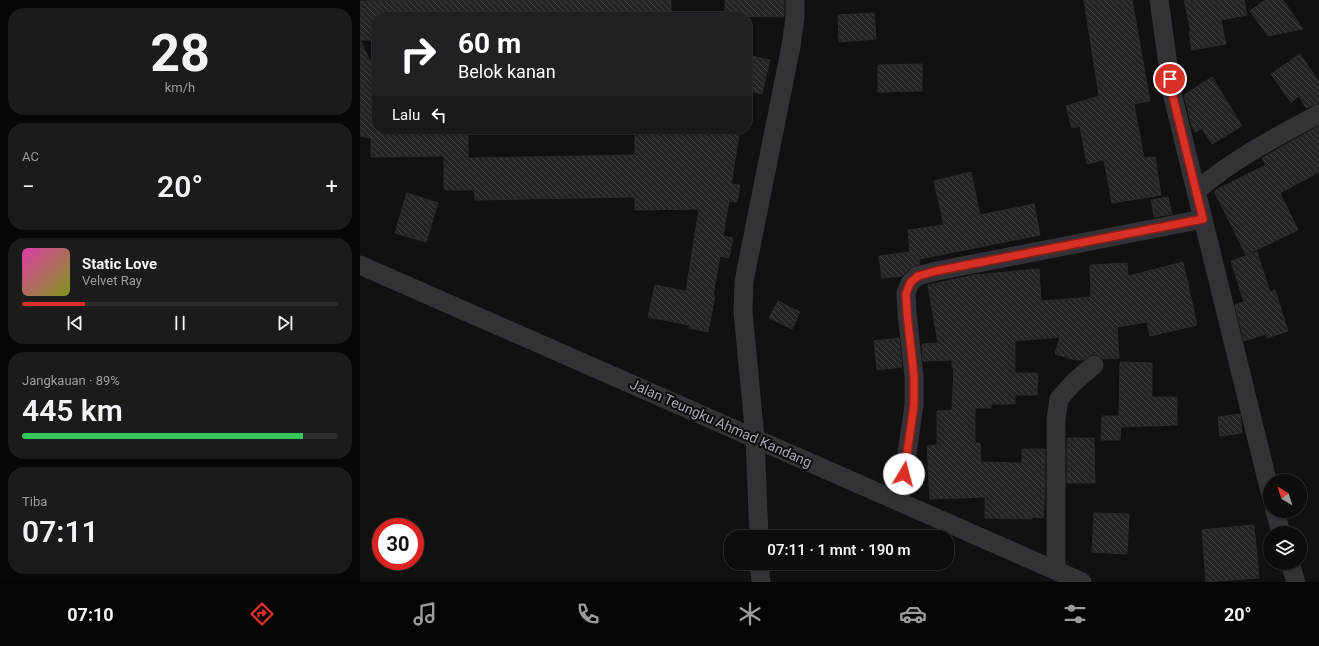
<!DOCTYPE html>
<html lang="id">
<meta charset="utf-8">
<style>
body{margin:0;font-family:Roboto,sans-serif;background:#1b1b1c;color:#f1f3f6;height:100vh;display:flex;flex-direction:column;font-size:15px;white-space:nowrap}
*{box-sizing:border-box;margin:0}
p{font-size:13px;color:#9a9c9e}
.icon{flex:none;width:22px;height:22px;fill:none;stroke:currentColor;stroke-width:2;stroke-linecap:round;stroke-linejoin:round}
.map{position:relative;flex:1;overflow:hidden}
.details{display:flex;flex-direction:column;gap:8px;padding:8px;background:#070708;width:360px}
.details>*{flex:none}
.guide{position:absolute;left:12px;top:12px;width:380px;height:122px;border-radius:16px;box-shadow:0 1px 3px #0004,0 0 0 1px #2d2d2e;background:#202124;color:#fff;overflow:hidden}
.needle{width:26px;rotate:322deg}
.fabs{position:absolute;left:903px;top:474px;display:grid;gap:8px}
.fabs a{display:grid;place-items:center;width:44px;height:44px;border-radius:50%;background:#0d0d0e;box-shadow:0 1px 3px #0004,0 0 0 1px #2d2d2e;font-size:20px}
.speed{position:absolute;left:12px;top:518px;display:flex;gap:8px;font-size:20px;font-weight:700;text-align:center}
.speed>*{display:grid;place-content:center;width:52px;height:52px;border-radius:50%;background:#0d0d0e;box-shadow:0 1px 3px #0004,0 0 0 1px #2d2d2e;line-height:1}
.speed .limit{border:6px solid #d22;background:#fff;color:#111}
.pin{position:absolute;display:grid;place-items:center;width:34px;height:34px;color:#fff;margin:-17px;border:2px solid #fff;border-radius:50%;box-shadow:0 1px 4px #0007}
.me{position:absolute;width:44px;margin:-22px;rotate:8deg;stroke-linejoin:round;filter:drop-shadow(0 0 3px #0008)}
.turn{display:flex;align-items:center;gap:14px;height:84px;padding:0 20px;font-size:18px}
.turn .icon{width:52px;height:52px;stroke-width:2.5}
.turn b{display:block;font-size:28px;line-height:34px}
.then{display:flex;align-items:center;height:38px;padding:0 20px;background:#0003;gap:8px;font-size:15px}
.big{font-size:30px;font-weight:600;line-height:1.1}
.details .tile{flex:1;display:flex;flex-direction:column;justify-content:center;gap:6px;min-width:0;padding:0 14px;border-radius:16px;background:#1b1b1c}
.details .dial{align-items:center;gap:0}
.dial b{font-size:52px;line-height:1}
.song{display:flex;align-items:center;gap:12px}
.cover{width:48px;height:48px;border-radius:6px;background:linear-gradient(135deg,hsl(320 70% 55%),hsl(70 70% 35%))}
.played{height:4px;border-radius:2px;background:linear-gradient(90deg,#d93025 20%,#2d2d2e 20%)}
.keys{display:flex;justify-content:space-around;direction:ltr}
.heat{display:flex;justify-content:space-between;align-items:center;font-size:22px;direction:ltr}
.charge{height:6px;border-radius:3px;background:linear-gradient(90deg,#34c759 89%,#2d2d2e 0)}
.trip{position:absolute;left:364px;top:530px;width:230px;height:40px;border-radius:16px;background:#0d0d0e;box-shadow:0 1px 3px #0004,0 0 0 1px #2d2d2e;font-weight:600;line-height:40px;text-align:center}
.tabs{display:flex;height:64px;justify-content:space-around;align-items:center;background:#050506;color:#9a9c9e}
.tabs .icon{width:28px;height:28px}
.tabs .selected{color:#d93025}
.tabs b{font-size:18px;color:#f1f3f6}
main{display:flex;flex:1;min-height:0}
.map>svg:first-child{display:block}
</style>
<main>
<section class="details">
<div class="tile dial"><b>28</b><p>km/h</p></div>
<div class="tile"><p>AC</p>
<div class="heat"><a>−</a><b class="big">20°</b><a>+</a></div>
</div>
<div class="tile">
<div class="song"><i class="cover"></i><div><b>Static Love</b><p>Velvet Ray</p></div></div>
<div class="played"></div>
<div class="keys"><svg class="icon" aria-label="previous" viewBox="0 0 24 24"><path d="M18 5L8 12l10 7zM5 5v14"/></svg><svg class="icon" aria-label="pause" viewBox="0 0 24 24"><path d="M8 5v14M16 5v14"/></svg><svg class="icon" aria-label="next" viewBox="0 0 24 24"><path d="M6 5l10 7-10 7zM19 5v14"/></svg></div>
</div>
<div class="tile"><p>Jangkauan · 89%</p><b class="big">445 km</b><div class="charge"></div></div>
<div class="tile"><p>Tiba</p><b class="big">07:11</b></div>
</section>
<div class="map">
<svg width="959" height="582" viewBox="0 0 959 582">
<defs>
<pattern id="building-back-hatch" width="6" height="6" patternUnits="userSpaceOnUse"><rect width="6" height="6" fill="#242426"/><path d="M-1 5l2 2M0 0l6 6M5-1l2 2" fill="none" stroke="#414143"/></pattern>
</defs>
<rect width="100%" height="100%" fill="#111112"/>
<g fill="url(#building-back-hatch)" stroke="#2b2b2e">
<path d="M69 0H311V17H17V40H0L17 75V129H108V158L275 155V129H380L371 184 380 185 377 202 369 201 363 236 373 238 369 258 360 256 353 296H355L348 332 329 328 330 325 288 317 295 285 326 291 339 209 275 210V197L115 200 114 190H84V156L11 157V138L0 136V1Z"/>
<path d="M365 0H424V17L365 16Z"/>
<path d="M724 0H772L790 101 774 104 784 158 795 157 801 195 752 203 744 160 727 164 720 126 712 128 706 106 739 96Z"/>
<path d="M824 0H884L887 15 861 20 866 44 832 50 829 32H831Z"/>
<path d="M905 0H923L943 29 908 36 890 11Z"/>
<path d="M514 13 516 39 479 42 478 15Z"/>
<path d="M940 54 959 82V103L946 108 939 96 931 102 911 74Z"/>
<path d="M387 55 410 60 402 94 387 90Z"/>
<path d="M562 64V91L518 92V65Z"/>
<path d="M852 77 882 126 852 144 842 128 835 132 831 123 824 95Z"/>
<path d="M959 126V172L920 193 938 230 886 255 854 191 906 165 902 158Z"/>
<path d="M611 172 620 215 674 204 680 235 559 259 560 264 550 268 542 276 522 278 519 256 550 252 548 230 584 225 574 181Z"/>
<path d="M47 193 78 203 66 242 35 233Z"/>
<path d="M808 197 812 214 794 217 791 200Z"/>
<path d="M897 252 910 292 915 290 928 331 907 338 906 334 884 341 875 305 884 302 871 261Z"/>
<path d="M823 262 837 325 790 336 787 322 757 327 759 358 743 359 738 355 732 354 723 360H716L695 354 700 337 655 341V373H678L677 395H655V404H631V408H615V443H620L621 462 662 463V449H685V496L683 518 672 517V519L625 518V497L570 499 567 446 577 445V411L592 410 594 368H592V360L563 361 562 344 578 343 568 285 614 275 679 269 681 301 731 297 730 265 767 263 768 276Z"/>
<path d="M418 301 440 312 432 329 409 318Z"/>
<path d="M539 338 542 367 517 370 514 341Z"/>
<path d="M760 362 792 363V397H817V425L761 427 760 440H741L742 416H759Z"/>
<path d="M880 414 882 433 860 436 858 417Z"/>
<path d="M707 438H734L735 483H707Z"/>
<path d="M734 513 769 514 767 554 732 552Z"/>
<path d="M894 525 899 578 846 582 842 530Z"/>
</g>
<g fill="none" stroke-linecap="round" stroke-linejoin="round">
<g stroke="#323237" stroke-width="19">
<path d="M799 0 812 93 910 492"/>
<path d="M836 191C873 159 916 137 959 114"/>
<path d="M0 265 722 582"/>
<path d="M540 501 554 405V376L547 313 546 293 550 283 557 276 577 271 843 219"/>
<path d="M915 511 921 533"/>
<path d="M399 537 395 438 383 312 384 281 431 46 435 18V0"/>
<path d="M399 563 401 582"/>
<path d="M930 563 936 582"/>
<path d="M696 570V419L699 399 713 383 734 365"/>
</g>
</g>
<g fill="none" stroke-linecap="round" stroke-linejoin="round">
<g stroke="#8d1f18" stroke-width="10">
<path id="route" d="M544 474 554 405V376L547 313 546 294 550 283 558 276 576 271 843 219 812 93 810 79"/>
</g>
<use href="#route" stroke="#d93025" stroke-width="7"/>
</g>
<g text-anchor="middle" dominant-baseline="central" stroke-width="4" stroke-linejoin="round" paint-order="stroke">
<g font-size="14" fill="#a3a6b3" stroke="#0c0c0d">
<text transform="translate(361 423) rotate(24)">Jalan Teungku Ahmad Kandang</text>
</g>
</g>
</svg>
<div class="fabs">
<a><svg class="needle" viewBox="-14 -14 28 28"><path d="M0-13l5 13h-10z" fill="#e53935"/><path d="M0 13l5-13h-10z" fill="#9a9c9e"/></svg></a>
<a><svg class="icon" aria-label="layers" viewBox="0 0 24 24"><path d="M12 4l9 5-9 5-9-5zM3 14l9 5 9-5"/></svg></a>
</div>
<div class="speed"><div class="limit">30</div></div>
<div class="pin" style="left:810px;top:79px;background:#d93025"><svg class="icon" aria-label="arrive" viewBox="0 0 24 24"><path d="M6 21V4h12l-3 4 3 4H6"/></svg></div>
<svg class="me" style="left:544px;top:474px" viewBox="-20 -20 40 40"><circle r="19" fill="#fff"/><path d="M0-13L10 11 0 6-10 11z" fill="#d93025"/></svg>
<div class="trip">07:11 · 1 mnt · 190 m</div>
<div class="guide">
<div class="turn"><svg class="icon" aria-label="right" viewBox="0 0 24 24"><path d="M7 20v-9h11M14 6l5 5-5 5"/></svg><div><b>60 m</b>Belok kanan</div></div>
<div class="then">Lalu<svg class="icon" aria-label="left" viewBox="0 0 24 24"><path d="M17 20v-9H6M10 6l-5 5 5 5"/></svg></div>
</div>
</div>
</main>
<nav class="tabs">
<b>07:10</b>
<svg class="icon selected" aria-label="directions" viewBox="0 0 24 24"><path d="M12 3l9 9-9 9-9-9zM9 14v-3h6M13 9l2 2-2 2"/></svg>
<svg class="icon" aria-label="music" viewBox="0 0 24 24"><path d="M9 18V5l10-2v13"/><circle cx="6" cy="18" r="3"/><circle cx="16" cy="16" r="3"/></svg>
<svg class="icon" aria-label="phone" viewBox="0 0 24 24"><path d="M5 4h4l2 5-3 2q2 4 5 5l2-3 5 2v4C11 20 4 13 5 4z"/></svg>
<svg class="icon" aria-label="climate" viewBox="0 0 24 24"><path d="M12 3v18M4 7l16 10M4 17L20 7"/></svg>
<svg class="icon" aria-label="car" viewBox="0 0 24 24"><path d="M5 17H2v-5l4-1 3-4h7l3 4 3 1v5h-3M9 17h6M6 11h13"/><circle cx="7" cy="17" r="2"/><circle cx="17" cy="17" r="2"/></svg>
<svg class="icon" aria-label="filters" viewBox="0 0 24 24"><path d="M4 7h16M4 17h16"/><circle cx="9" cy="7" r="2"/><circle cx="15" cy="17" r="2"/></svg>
<b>20°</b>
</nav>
